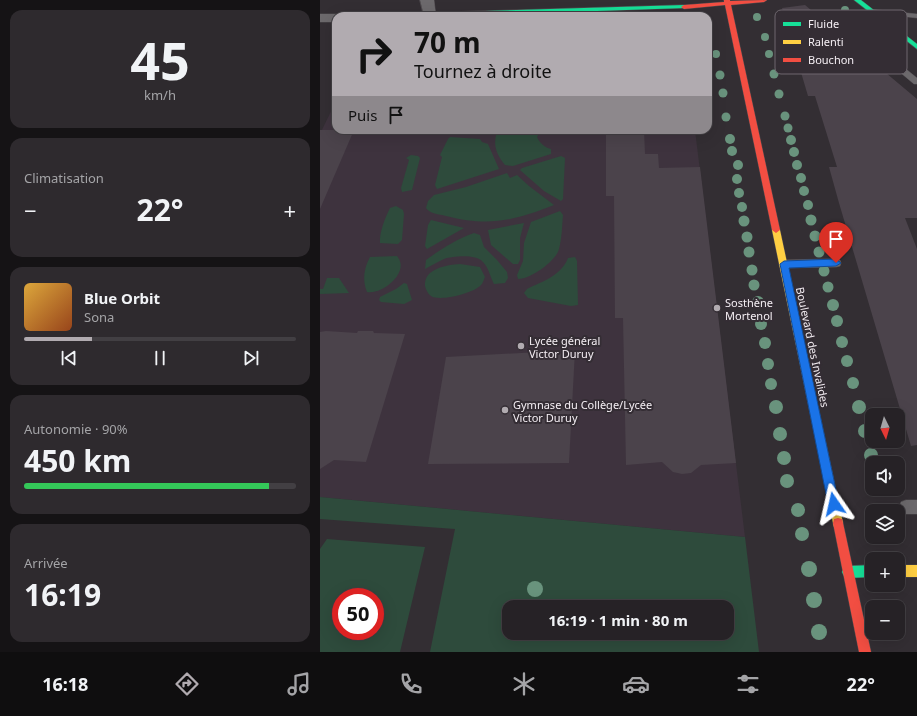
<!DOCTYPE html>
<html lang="fr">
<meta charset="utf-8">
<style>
body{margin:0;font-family:"Noto Sans",sans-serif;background:#2e2a2e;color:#f1f3f6;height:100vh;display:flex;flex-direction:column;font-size:15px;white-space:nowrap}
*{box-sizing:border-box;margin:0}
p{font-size:13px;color:#a4a4a7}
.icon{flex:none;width:22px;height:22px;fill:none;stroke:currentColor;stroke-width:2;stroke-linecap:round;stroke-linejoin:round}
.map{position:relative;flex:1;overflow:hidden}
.drawer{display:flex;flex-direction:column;gap:10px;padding:10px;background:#151315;width:320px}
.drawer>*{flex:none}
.hud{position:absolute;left:12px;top:12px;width:380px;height:122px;border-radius:12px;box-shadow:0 4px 16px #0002,0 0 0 1px #423f43;background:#b1abb0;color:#111;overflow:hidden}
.needle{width:26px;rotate:175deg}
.controls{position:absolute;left:545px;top:408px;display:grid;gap:8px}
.controls a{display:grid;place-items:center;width:40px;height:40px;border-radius:8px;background:#262226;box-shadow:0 4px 16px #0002,0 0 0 1px #423f43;font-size:20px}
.speed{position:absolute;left:12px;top:588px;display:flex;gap:8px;font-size:20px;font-weight:700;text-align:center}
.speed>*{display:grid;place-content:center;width:52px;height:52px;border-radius:50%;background:#262226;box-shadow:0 4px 16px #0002,0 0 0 1px #423f43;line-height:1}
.speed .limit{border:6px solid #d22;background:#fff;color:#111}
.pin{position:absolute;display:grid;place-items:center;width:34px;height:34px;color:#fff;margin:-41px -17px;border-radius:50% 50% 50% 0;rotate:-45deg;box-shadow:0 0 4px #0007}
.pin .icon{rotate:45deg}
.me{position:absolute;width:44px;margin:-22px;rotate:349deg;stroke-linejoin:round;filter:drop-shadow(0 0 3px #0008)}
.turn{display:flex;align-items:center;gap:14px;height:84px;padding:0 16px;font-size:18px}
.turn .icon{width:52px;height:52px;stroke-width:2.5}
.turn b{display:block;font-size:28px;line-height:34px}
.then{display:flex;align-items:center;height:38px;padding:0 16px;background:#0003;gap:8px;font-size:15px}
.big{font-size:30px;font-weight:700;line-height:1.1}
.drawer .tile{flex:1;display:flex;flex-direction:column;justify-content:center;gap:6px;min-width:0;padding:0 14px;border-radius:12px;background:#2e2a2e}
.drawer .dial{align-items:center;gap:0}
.dial b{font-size:52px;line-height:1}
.song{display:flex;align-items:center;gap:12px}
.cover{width:48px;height:48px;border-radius:6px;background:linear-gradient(135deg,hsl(40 70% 55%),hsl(20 70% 35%))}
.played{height:4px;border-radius:2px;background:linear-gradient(90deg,#b1abb0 25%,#423f43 25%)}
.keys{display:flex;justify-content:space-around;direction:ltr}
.heat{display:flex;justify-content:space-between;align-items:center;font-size:22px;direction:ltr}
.charge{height:6px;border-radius:3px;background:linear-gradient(90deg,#34c759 90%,#423f43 0)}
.trip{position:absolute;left:182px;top:600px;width:232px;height:40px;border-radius:12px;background:#262226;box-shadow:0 4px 16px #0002,0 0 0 1px #423f43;font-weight:700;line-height:40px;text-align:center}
.tab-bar{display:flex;height:64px;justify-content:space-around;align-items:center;background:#0f0e0f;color:#a4a4a7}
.tab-bar .icon{width:28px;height:28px}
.tab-bar .selected{color:#b1abb0}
.tab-bar b{font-size:18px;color:#f1f3f6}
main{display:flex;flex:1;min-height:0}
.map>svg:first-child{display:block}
</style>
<main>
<section class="drawer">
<div class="tile dial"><b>45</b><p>km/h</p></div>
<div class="tile"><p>Climatisation</p>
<div class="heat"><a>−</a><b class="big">22°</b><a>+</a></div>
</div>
<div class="tile">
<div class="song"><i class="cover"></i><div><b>Blue Orbit</b><p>Sona</p></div></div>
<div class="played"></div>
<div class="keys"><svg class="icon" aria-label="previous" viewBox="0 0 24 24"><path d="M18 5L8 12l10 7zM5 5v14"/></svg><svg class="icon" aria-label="pause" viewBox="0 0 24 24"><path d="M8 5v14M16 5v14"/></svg><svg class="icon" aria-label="next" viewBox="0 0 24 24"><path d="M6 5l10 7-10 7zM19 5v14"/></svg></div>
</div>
<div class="tile"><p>Autonomie · 90%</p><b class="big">450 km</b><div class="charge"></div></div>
<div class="tile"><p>Arrivée</p><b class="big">16:19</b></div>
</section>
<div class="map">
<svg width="597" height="652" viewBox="0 0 597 652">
<rect width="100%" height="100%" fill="#332e33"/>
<path fill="#3e333e" d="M16 101V130H375L425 537 0 497V134Z"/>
<g fill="#2e4b3c" fill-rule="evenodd">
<path d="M178 130H221L217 137C220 143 224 147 231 149V154L193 166 185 165C176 154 172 144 178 130Z"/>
<path d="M130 137 160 139 162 142 168 144 179 169 117 189 115 185 122 157 120 155 128 139Z"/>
<path d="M91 155 98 156 100 158 92 190 82 192 81 188 89 160 86 158Z"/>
<path d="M241 156 245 158 243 199 241 201 224 191 200 170 202 168Z"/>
<path d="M187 173 190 178 197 175 209 186 234 205C193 221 169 227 126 216 119 214 110 214 106 208L108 201 114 195 146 187Z"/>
<path d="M76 206 83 210 84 214 82 240 78 244 60 243C59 233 65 218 70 208Z"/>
<path d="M240 211 243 215C242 226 242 238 239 249 236 261 211 279 198 279L197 275 203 261 204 243 211 222Z"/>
<path d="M111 220 144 228 107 249 105 246 108 225Z"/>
<path d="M204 223 200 238V260L198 264H193L171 245 168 230Z"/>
<path d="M154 233 160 235 164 247 177 260 187 272 188 278 185 283 174 284C170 277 169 268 163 262 156 254 134 256 124 259 117 262 111 266 105 269L106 260C121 249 137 239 154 233Z"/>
<path d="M77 256C91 272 62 295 47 292 42 280 44 268 50 257Z"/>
<path d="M255 257 257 261 258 305 251 306 208 298 204 293 207 289C223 281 241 276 248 258Z"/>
<path d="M140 264 160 267 165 277C164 279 163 283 161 285 154 293 120 302 111 296 108 294 106 290 105 286 104 268 127 265 140 264Z"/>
<path d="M7 278H19L29 293 0 294V289H3Z"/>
<path d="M84 283 87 284 92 300 84 304 61 302 59 300 60 297 76 289Z"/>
<path d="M0 497 425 537 439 652H110L135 529 0 519ZM189 607H407V633H189Z"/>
<path d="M7 539 105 547 80 652H0V549ZM21 597H55V631H21Z"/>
</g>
<g fill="#4b434b">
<path d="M485 5 597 99V218H585L597 249V445L591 446 519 203 509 167H517L495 96H488L462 8Z"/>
<path d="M0 130H34L0 209Z"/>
<path d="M286 130H324L325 154H338L339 168 380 167 416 463 381 465 371 473 362 474 353 472 342 462 306 465 303 318H295L294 196H286Z"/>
<path d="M6 331 37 333 38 331H53L54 333 85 334 46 462 14 460 0 469V332Z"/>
<path d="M255 350 249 463 108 464 126 357Z"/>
</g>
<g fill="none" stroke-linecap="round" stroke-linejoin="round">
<g stroke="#4f4a4e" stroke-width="1">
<g id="lane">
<path d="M548 9 597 14V18L553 13 539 31 597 78V84H594L531 31Z"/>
<path d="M516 259 520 260 521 263 520 266 516 267 464 268 460 267 459 264 460 261 464 260Z"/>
<path d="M586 500H597V514H586L581 512 579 507 581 502Z"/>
</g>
</g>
<g stroke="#4f4a4e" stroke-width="1">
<g id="street">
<path d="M100 0H114L116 16H104Z"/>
<path d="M0 14H16L22 16H16V22H0Z"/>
</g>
</g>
<g stroke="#4f4a4e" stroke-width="1">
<g id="fast">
<path d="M534 0H541L597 44V49Z"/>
<path d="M364 5 366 6V8L124 16H62L65 14Z"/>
<path d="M552 565V577L528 578 524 576 522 572 524 568 528 566Z"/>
</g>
</g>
<g stroke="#4f4a4e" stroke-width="1">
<g id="slow">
<path d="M456 227 460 230 523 523 522 527 518 528 514 527 513 523 452 230Z"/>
<rect x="578" y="565" width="19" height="12"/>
</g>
</g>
<g stroke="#4f4a4e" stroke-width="1">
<g id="jam">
<path d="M404 0H410V1L447 0 444 2 411 5 460 230 456 233 452 230 405 5 364 9 361 7 364 5 404 2Z"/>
<path d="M518 518 522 519 523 523 551 652H539L513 523 514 519Z"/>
</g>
</g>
<use href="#lane" fill="#6c696c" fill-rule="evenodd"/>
<use href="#street" fill="#6c696c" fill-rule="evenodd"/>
<use href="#fast" fill="#16e098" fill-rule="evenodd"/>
<use href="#slow" fill="#ffcf43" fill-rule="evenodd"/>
<use href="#jam" fill="#f24e42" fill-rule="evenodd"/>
</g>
<g fill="#69937d">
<circle cx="525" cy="10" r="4"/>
<circle cx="437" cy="17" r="4"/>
<circle cx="445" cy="37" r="4"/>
<circle cx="396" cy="54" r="4"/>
<circle cx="449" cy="54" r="4"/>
<circle cx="454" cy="74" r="4.5"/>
<circle cx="400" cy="75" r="4.5"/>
<circle cx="403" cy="93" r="4.5"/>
<circle cx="459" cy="94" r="4.5"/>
<circle cx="465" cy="116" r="4.5"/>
<circle cx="406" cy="117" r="4.5"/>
<circle cx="468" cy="128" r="4.5"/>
<circle cx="410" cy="139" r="5"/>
<circle cx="471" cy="140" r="5"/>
<circle cx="412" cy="151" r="5"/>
<circle cx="474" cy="152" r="5"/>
<circle cx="418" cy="165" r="5"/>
<circle cx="477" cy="165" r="5"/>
<circle cx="481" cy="178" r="5"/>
<circle cx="417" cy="179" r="5"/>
<circle cx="484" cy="191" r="5"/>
<circle cx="419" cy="193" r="5"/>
<circle cx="488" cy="205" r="5"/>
<circle cx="422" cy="207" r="5"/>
<circle cx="491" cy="220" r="5.5"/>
<circle cx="424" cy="221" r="5.5"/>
<circle cx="495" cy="236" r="5.5"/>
<circle cx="427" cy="237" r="5.5"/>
<circle cx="429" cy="252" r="5.5"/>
<circle cx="499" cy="252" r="5.5"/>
<circle cx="432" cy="270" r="5.5"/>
<circle cx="504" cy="271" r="5.5"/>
<circle cx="434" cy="285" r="5.5"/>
<circle cx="508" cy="287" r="5.5"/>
<circle cx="438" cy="302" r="6"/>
<circle cx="513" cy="305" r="6"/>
<circle cx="517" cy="321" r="6"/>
<circle cx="441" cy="324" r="6"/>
<circle cx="522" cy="342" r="6"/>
<circle cx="445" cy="343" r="6"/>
<circle cx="527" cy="361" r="6"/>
<circle cx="448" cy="364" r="6"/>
<circle cx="533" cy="383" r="6"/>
<circle cx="451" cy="384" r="6"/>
<circle cx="456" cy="407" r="7"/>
<circle cx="539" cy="407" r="7"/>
<circle cx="545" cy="431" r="7"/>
<circle cx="460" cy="434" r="7"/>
<circle cx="551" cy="455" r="7"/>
<circle cx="464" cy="458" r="7"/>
<circle cx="467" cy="481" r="7"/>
<circle cx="478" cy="510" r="7"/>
<circle cx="482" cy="534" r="7"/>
<circle cx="489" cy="569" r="8"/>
<circle cx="215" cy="589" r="8"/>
<circle cx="494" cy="600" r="8"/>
<circle cx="499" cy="632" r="8"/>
</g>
<path fill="#1a73e8" stroke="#114b97" d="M516 259 521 263 516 266 469 268 519 504 518 508 514 510 510 508 508 504 460 264 464 261Z"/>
<g fill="#b1abb0" stroke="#342d34" stroke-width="1.5">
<circle cx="397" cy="308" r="4"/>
<circle cx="201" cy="346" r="4"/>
<circle cx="185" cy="410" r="4"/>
</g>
<g text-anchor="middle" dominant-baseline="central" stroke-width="4" stroke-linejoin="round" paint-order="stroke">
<g font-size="11" fill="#f5eff4" stroke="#342d34" text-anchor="start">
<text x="405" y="302">Sosthène<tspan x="405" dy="13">Mortenol</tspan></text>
<text x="209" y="340">Lycée général<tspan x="209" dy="13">Victor Duruy</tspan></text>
<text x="193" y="404">Gymnase du Collège/Lycée<tspan x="193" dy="13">Victor Duruy</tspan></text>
</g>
<g font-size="11" fill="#f5eff4" stroke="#342d34">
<text transform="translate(493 347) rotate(78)">Boulevard des Invalides</text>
</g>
</g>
<rect x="455" y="10" width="132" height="64" rx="6" fill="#342d34" stroke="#6e676e" stroke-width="1"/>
<rect x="463" y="22" width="18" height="4" fill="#16e098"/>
<rect x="463" y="40" width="18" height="4" fill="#ffcf43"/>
<rect x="463" y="58" width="18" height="4" fill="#f24e42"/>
<g font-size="11" fill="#f5eff4">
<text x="488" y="28">Fluide</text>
<text x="488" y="46">Ralenti</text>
<text x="488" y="64">Bouchon</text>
</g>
</svg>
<div class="controls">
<a><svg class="needle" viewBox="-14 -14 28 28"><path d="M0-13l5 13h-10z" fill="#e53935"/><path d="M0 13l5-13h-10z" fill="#a4a4a7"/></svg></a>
<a><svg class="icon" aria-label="sound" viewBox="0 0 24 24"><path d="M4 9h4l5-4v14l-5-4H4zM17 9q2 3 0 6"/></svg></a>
<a><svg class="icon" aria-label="layers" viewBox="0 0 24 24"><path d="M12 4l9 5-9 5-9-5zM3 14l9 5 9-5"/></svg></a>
<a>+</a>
<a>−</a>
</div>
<div class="speed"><div class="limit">50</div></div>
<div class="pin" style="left:516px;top:263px;background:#d93025"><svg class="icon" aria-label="arrive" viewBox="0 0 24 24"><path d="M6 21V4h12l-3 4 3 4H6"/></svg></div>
<svg class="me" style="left:514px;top:504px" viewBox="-20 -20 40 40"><path d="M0-17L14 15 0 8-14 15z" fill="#1a73e8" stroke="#fff" stroke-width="4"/></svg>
<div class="trip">16:19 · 1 min · 80 m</div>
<div class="hud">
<div class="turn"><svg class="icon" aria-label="right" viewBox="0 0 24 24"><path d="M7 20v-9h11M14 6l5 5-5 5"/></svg><div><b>70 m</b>Tournez à droite</div></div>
<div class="then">Puis<svg class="icon" aria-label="arrive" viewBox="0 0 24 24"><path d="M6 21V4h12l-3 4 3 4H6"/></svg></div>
</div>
</div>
</main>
<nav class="tab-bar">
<b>16:18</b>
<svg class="icon selected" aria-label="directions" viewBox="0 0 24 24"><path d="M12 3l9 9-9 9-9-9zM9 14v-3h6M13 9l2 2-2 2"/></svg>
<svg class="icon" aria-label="music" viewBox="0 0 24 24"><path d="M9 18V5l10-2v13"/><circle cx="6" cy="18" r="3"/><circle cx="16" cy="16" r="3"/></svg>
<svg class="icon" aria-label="phone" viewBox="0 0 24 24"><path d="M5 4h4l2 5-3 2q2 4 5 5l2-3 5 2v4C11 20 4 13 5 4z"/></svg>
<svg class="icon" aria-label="climate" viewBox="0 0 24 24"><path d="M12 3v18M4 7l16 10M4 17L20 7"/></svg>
<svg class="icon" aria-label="car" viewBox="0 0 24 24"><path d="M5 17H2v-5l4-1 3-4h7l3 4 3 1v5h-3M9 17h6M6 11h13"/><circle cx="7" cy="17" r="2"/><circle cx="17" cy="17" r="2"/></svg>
<svg class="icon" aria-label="filters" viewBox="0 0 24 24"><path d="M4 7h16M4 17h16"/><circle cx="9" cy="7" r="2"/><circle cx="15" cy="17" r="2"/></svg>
<b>22°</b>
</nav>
